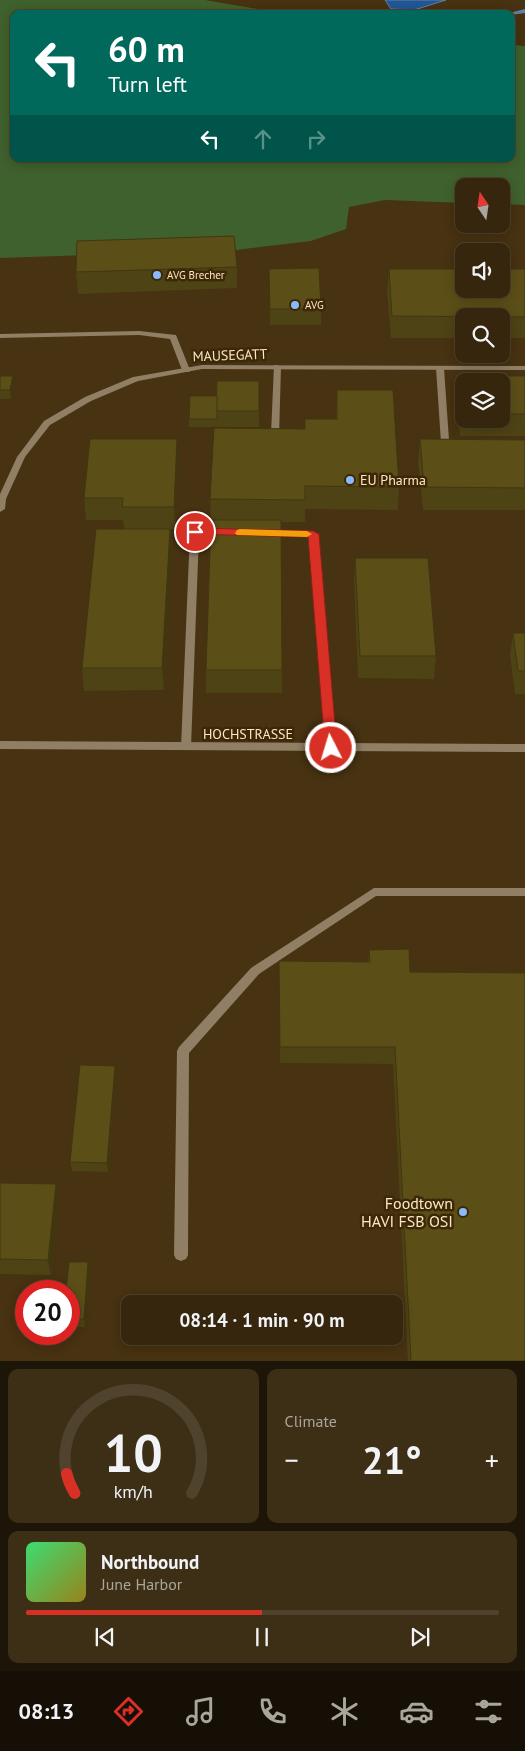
<!DOCTYPE html>
<meta charset="utf-8">
<style>
body{margin:0;font-family:"PT Sans",sans-serif;background:#3d2e16;color:#f1f3f6;height:100vh;display:flex;flex-direction:column;font-size:19px;white-space:nowrap}
*{box-sizing:border-box;margin:0}
p{font-size:16px;color:#aaa59d}
.icon{flex:none;width:28px;height:28px;fill:none;stroke:currentColor;stroke-width:2;stroke-linecap:round;stroke-linejoin:round}
.map{position:relative;height:1361px;overflow:hidden}
.details{display:flex;flex-direction:column;gap:8px;padding:8px;background:#1d1507;flex:1}
.details>*{flex:none}
.hud{position:absolute;left:10px;top:10px;width:505px;height:152px;border-radius:10px;box-shadow:0 2px 12px #0003,0 0 0 1px #4f432e;background:#00695c;color:#fff;overflow:hidden}
.needle{width:32px;rotate:347deg}
.controls{position:absolute;left:455px;top:178px;display:grid;gap:10px}
.controls a{display:grid;place-items:center;width:55px;height:55px;border-radius:10px;background:#35260d;box-shadow:0 2px 12px #0003,0 0 0 1px #4f432e;font-size:25px}
.speed{position:absolute;left:15px;top:1280px;display:flex;gap:10px;font-size:25px;font-weight:700;text-align:center}
.speed>*{display:grid;place-content:center;width:65px;height:65px;border-radius:50%;background:#35260d;box-shadow:0 2px 12px #0003,0 0 0 1px #4f432e;line-height:1}
.speed .limit{border:8px solid #d22;background:#fff;color:#111}
.pin{position:absolute;display:grid;place-items:center;width:42px;height:42px;color:#fff;margin:-21px;border:2px solid #fff;border-radius:50%;box-shadow:0 1px 5px #0007}
.me{position:absolute;width:55px;margin:-28px;rotate:355deg;stroke-linejoin:round;filter:drop-shadow(0 0 4px #0008)}
.turn{display:flex;align-items:center;gap:18px;height:105px;padding:0 15px;font-size:22px}
.turn .icon{width:65px;height:65px;stroke-width:2.5}
.turn b{display:block;font-size:35px;line-height:42px}
.lanes{display:flex;align-items:center;height:48px;padding:0 15px;background:#0003;justify-content:center;gap:25px;direction:ltr}
.lanes .off{opacity:.35}
.big{font-size:38px;font-weight:700;line-height:1.1}
.details .widget{flex:1;display:flex;flex-direction:column;justify-content:center;gap:8px;min-width:0;padding:0 18px;border-radius:10px;background:#3d2e16}
.details .dial{align-items:center;gap:0}
.dial svg{height:130px;overflow:visible;fill:none;stroke:#4f432e;stroke-width:7;stroke-linecap:round;text-anchor:middle}
.dial text{fill:#f1f3f6;stroke:none}
.song{display:flex;align-items:center;gap:15px}
.cover{width:60px;height:60px;border-radius:8px;background:linear-gradient(135deg,hsl(140 70% 55%),hsl(50 70% 35%))}
.played{height:5px;border-radius:2px;background:linear-gradient(90deg,#d93025 50%,#4f432e 50%)}
.keys{display:flex;justify-content:space-around;direction:ltr}
.heat{display:flex;justify-content:space-between;align-items:center;font-size:28px;direction:ltr}
.details .tiles{flex:1;display:grid;gap:8px;grid-template-columns:1fr 1fr}
.widget:last-child{grid-column:span 2}
.trip{position:absolute;left:121px;top:1295px;width:282px;height:50px;border-radius:10px;background:#35260d;box-shadow:0 2px 12px #0003,0 0 0 1px #4f432e;font-weight:700;line-height:50px;text-align:center}
.dock{display:flex;height:80px;justify-content:space-around;align-items:center;background:#150f05;color:#aaa59d}
.dock .icon{width:35px;height:35px}
.dock .selected{color:#d93025}
.dock b{font-size:22px;color:#f1f3f6}
.map>svg:first-child{display:block}
</style>
<div class="map">
<svg width="525" height="1361" viewBox="0 0 525 1361">
<rect width="100%" height="100%" fill="#473211"/>
<path fill="#3f612d" d="M0 0H205L270 11 301 14H14V159H511V45L525 46V205L501 204V186H464V203L385 200 349 207 346 229 311 241 236 250 0 258Z"/>
<path fill="#225696" stroke="#6381a5" d="M385 0H446L414 10 391 9Z"/>
<g fill="none" stroke-linecap="round" stroke-linejoin="round">
<path fill="#6381a5" fill-rule="evenodd" d="M525 9V13L511 15V14H505Z"/>
<g fill="#907e65" fill-rule="evenodd">
<path d="M139 331 176 335 190 370 189 372H183L182 370 170 339 139 335 0 338V334Z"/>
<path d="M274 365H277L281 367 279 437 278 439 269 440 265 437 271 434Z"/>
<path d="M437 366H443L444 368 449 440 457 441 458 443C455 447 444 447 441 443L436 368Z"/>
<path d="M195 528 224 529 229 532 224 535 199 534 191 747 190 750H182L181 747 190 531Z"/>
<path d="M269 530 313 531 318 534 336 748 335 751H327L326 748 309 537 266 535 264 533Z"/>
<path d="M374 888H525V896H376L259 974 189 1053 188 1255 186 1259 181 1261 176 1259 174 1255 177 1051 179 1047 251 968Z"/>
</g>
<g fill="#907e65" fill-rule="evenodd">
<path d="M202 365 525 366V370L202 369 138 381 91 401 50 425 25 457 6 499 5 509 0 512V494L17 457 44 421 85 397 133 377Z"/>
<path d="M0 741 525 744V752L0 749Z"/>
</g>
</g>
<g fill="#4e4314" fill-rule="evenodd">
<path d="M237 267V288L78 294 76 272Z"/>
<path d="M269 269 321 309V325H270Z"/>
<path d="M389 269H525V338H501V316H464V338H391L387 290Z"/>
<path d="M0 376 14 384 11 399H0Z"/>
<path d="M457 376H525V436H460L455 398ZM464 381H501V419H464Z"/>
<path d="M259 381V427H189V419L217 396Z"/>
<path d="M337 390 399 487 398 510 305 509V522H281L282 693H206V670L211 521 210 499 305 429 336 419Z"/>
<path d="M420 439 525 440V510H423L418 461Z"/>
<path d="M178 461 175 529H171L172 551 164 690 84 691 82 668 124 529 123 520H86L84 498Z"/>
<path d="M355 558 436 656 434 679 358 678 354 580Z"/>
<path d="M513 633H525V694H515L510 655Z"/>
<path d="M369 950 410 972 525 1361H408L393 1064 280 1063 279 978 368 962Z"/>
<path d="M115 1075 108 1172 72 1171 70 1162Z"/>
<path d="M0 1183 56 1184 59 1200 51 1275 0 1274Z"/>
<path d="M90 1271 85 1327H69V1291Z"/>
</g>
<g fill="#403710">
<path d="M13 376 14 384 11 399 10 390Z"/>
<path d="M177 439 178 461 175 529 174 507Z"/>
<path d="M170 529 172 551 164 690 162 668Z"/>
<path d="M115 1066V1075L108 1172 107 1163Z"/>
<path d="M56 1184 59 1200 51 1275 48 1260Z"/>
<path d="M88 1262 90 1271 85 1327 84 1319Z"/>
</g>
<g fill="#5b4e17" stroke="#403710">
<path d="M234 236 237 267 76 272 77 241Z"/>
<path d="M319 268 321 309H270L269 269Z"/>
<path d="M389 269H464V289H501V269H525V317L392 316Z"/>
<path d="M0 376H13L10 390H0Z"/>
<path d="M457 376H525V414H501V381H464V414H462Z"/>
<path d="M217 381H259V411H216Z"/>
<path d="M337 390H393L399 487 305 486V500L210 499 214 428 305 429V419H337Z"/>
<path d="M190 396H217V419H189Z"/>
<path d="M90 439H177L174 507H122L123 498H84Z"/>
<path d="M420 439 525 440V488L424 487Z"/>
<path d="M211 520H281L282 670H206Z"/>
<path d="M96 529H170L162 668H82Z"/>
<path d="M355 558H428L436 656H360Z"/>
<path d="M513 633H525V671H518Z"/>
<path d="M409 949 410 972 525 973V1361H411L395 1047H280L279 961 370 962 369 950Z"/>
<path d="M80 1065 115 1066 107 1163 70 1162Z"/>
<path d="M0 1183 56 1184 48 1260 0 1259Z"/>
<path d="M69 1262H88L84 1319H69V1291H66Z"/>
</g>
<path fill="#d93025" stroke="#8d1f18" d="M195 528 313 531 319 534 337 748 335 751 331 752 325 748 308 537 191 534 190 532 191 529Z"/>
<path fill="#f59e0b" d="M240 529 307 531 312 534 307 537 237 535 235 533 237 530Z"/>
<g fill="#89bafc" stroke="#3d2806" stroke-width="2">
<circle cx="157" cy="275" r="5"/>
<circle cx="295" cy="305" r="5"/>
<circle cx="350" cy="480" r="5"/>
<circle cx="463" cy="1212" r="5"/>
</g>
<g text-anchor="middle" dominant-baseline="central" stroke-width="5" stroke-linejoin="round" paint-order="stroke">
<g font-size="11" fill="#fce6c8" stroke="#3d2806" text-anchor="start">
<text x="167" y="275">AVG Brecher</text>
<text x="305" y="305">AVG</text>
</g>
<g font-size="14" fill="#fce6c8" stroke="#3d2806">
<text transform="translate(230 355) rotate(-2)">MAUSEGATT</text>
<text x="248" y="734">HOCHSTRASSE</text>
</g>
<g font-size="14" fill="#fce6c8" stroke="#3d2806" text-anchor="start">
<text x="360" y="480">EU Pharma</text>
</g>
<g font-size="16" fill="#fce6c8" stroke="#3d2806" text-anchor="end">
<text x="453" y="1203">Foodtown<tspan x="453" dy="18">HAVI FSB OSI</tspan></text>
</g>
</g>
</svg>
<div class="controls">
<a><svg class="needle" viewBox="-14 -14 28 28"><path d="M0-13l5 13h-10z" fill="#e53935"/><path d="M0 13l5-13h-10z" fill="#aaa59d"/></svg></a>
<a><svg class="icon" aria-label="sound" viewBox="0 0 24 24"><path d="M4 9h4l5-4v14l-5-4H4zM17 9q2 3 0 6"/></svg></a>
<a><svg class="icon" aria-label="search" viewBox="0 0 24 24"><circle cx="10" cy="10" r="6"/><path d="M15 15l6 6"/></svg></a>
<a><svg class="icon" aria-label="layers" viewBox="0 0 24 24"><path d="M12 4l9 5-9 5-9-5zM3 14l9 5 9-5"/></svg></a>
</div>
<div class="speed"><div class="limit">20</div></div>
<div class="pin" style="left:195px;top:532px;background:#d93025"><svg class="icon" aria-label="arrive" viewBox="0 0 24 24"><path d="M6 21V4h12l-3 4 3 4H6"/></svg></div>
<svg class="me" style="left:331px;top:748px" viewBox="-20 -20 40 40"><circle r="17" fill="#d93025" stroke="#fff" stroke-width="3"/><path d="M0-11L8 9 0 5-8 9z" fill="#fff"/></svg>
<div class="trip">08:14 · 1 min · 90 m</div>
<div class="hud">
<div class="turn"><svg class="icon" aria-label="left" viewBox="0 0 24 24"><path d="M17 20v-9H6M10 6l-5 5 5 5"/></svg><div><b>60 m</b>Turn left</div></div>
<div class="lanes"><svg class="icon" aria-label="left" viewBox="0 0 24 24"><path d="M17 20v-9H6M10 6l-5 5 5 5"/></svg><svg class="icon off" aria-label="ahead" viewBox="0 0 24 24"><path d="M12 20V5M6 11l6-6 6 6"/></svg><svg class="icon off" aria-label="right" viewBox="0 0 24 24"><path d="M7 20v-9h11M14 6l5 5-5 5"/></svg></div>
</div>
</div>
<section class="details">
<div class="tiles">
<div class="widget dial"><svg viewBox="0 0 100 80">
<path d="M14 69A42 42 0 1 1 86 69"/>
<path d="M14 69A42 42 0 0 1 9 57" stroke="#d93025"/>
<text x="50" y="56" font-size="32" font-weight="700">10</text>
<text x="50" y="72" font-size="11">km/h</text>
</svg></div>
<div class="widget"><p>Climate</p>
<div class="heat"><a>−</a><b class="big">21°</b><a>+</a></div>
</div>
<div class="widget">
<div class="song"><i class="cover"></i><div><b>Northbound</b><p>June Harbor</p></div></div>
<div class="played"></div>
<div class="keys"><svg class="icon" aria-label="previous" viewBox="0 0 24 24"><path d="M18 5L8 12l10 7zM5 5v14"/></svg><svg class="icon" aria-label="pause" viewBox="0 0 24 24"><path d="M8 5v14M16 5v14"/></svg><svg class="icon" aria-label="next" viewBox="0 0 24 24"><path d="M6 5l10 7-10 7zM19 5v14"/></svg></div>
</div>
</div>
</section>
<nav class="dock">
<b>08:13</b>
<svg class="icon selected" aria-label="directions" viewBox="0 0 24 24"><path d="M12 3l9 9-9 9-9-9zM9 14v-3h6M13 9l2 2-2 2"/></svg>
<svg class="icon" aria-label="music" viewBox="0 0 24 24"><path d="M9 18V5l10-2v13"/><circle cx="6" cy="18" r="3"/><circle cx="16" cy="16" r="3"/></svg>
<svg class="icon" aria-label="phone" viewBox="0 0 24 24"><path d="M5 4h4l2 5-3 2q2 4 5 5l2-3 5 2v4C11 20 4 13 5 4z"/></svg>
<svg class="icon" aria-label="climate" viewBox="0 0 24 24"><path d="M12 3v18M4 7l16 10M4 17L20 7"/></svg>
<svg class="icon" aria-label="car" viewBox="0 0 24 24"><path d="M5 17H2v-5l4-1 3-4h7l3 4 3 1v5h-3M9 17h6M6 11h13"/><circle cx="7" cy="17" r="2"/><circle cx="17" cy="17" r="2"/></svg>
<svg class="icon" aria-label="filters" viewBox="0 0 24 24"><path d="M4 7h16M4 17h16"/><circle cx="9" cy="7" r="2"/><circle cx="15" cy="17" r="2"/></svg>
</nav>
